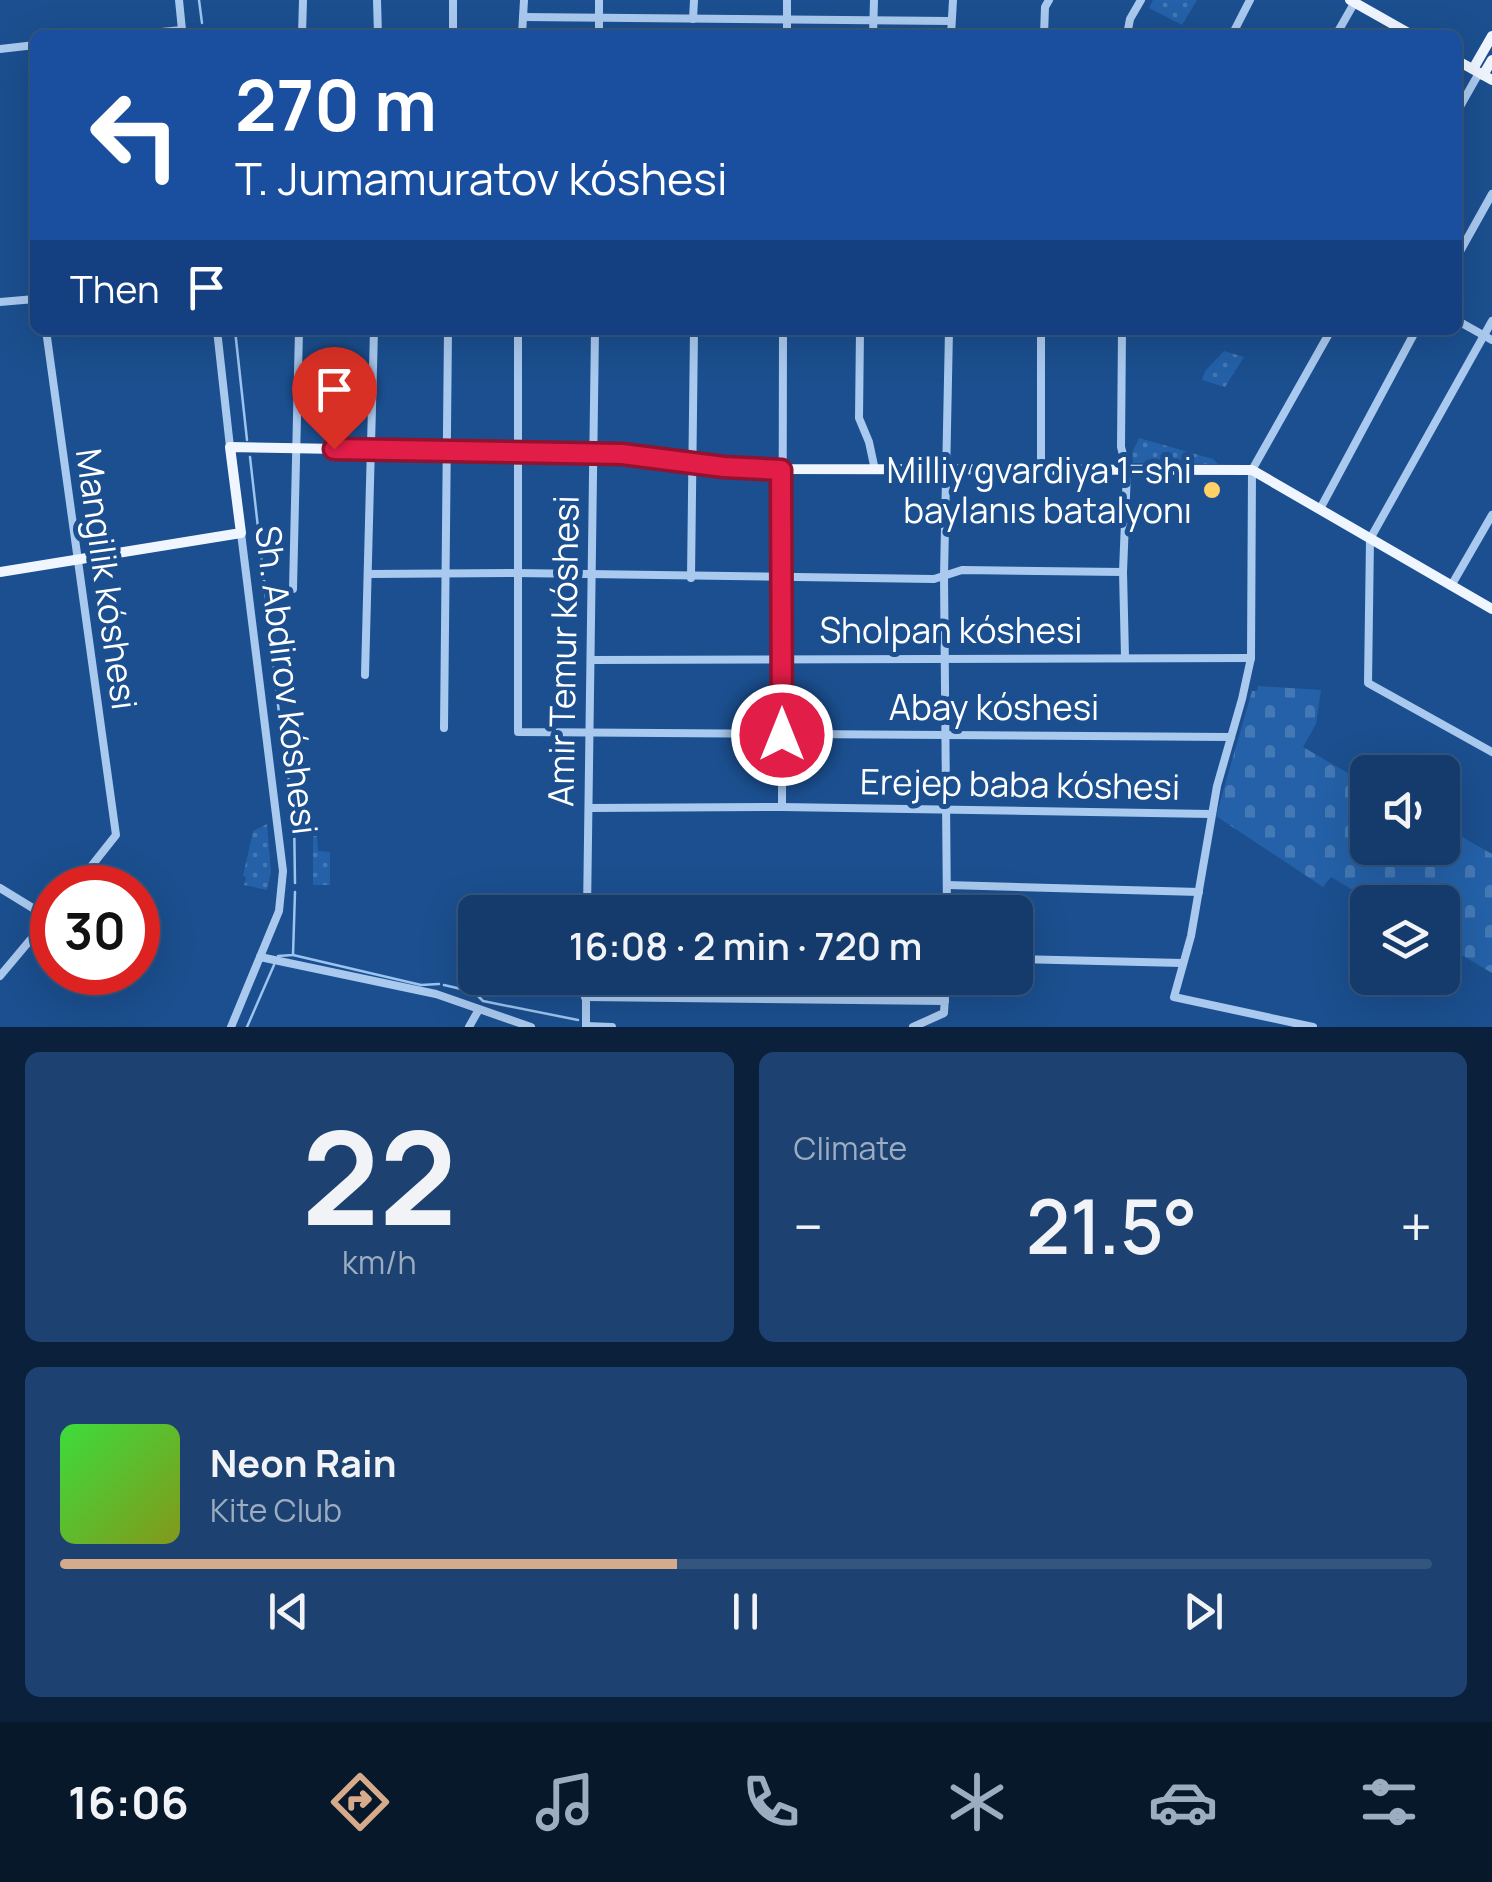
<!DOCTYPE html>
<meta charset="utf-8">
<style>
body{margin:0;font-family:Manrope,sans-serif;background:#1d4271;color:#f1f3f6;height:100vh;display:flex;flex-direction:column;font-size:38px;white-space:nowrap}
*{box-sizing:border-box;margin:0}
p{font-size:32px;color:#9dadc1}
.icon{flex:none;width:55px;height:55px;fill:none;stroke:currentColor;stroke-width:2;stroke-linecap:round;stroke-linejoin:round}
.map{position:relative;height:1027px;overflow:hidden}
.drawer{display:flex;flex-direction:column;gap:25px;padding:25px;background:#0b203b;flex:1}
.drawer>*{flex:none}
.guide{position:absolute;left:30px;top:30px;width:1432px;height:305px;border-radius:15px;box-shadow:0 10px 40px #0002,0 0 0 2px #33557e;background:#1a4fa0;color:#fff;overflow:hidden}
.fabs{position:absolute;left:1350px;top:755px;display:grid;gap:20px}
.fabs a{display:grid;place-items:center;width:110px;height:110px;border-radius:15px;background:#143b6b;box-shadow:0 10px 40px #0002,0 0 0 2px #33557e;font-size:50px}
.speed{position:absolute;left:30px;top:865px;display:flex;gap:20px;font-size:50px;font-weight:700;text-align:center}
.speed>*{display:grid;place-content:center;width:130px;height:130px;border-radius:50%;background:#143b6b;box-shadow:0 10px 40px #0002,0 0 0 2px #33557e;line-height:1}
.speed .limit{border:15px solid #d22;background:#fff;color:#111}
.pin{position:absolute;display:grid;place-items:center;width:85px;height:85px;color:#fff;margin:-102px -42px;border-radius:50% 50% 50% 0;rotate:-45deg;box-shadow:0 0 10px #0007}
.pin .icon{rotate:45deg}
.me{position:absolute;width:110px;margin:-55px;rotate:0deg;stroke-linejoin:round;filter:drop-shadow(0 0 8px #0008)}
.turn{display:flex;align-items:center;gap:35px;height:210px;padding:0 40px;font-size:45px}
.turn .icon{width:130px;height:130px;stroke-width:2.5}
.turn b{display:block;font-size:70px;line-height:85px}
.then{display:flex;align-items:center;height:95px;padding:0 40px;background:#0003;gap:20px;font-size:38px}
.big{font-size:75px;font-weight:600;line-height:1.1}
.drawer .widget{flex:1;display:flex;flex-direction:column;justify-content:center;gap:15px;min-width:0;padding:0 35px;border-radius:15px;background:#1d4271}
.drawer .dial{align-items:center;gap:0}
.dial b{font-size:130px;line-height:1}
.song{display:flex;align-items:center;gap:30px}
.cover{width:120px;height:120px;border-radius:15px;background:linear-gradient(135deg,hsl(120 70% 55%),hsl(70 70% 35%))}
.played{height:10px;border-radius:5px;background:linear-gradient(90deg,#d6ab8b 45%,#33557e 45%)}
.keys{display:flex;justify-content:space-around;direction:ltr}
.heat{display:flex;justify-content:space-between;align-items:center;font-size:55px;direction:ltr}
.drawer .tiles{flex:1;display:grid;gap:25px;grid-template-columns:1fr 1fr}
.widget:last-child{grid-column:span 2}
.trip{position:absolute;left:458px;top:895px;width:575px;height:100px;border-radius:15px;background:#143b6b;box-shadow:0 10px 40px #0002,0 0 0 2px #33557e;font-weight:600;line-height:100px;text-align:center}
.dock{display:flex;height:160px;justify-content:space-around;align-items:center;background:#08182b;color:#9dadc1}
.dock .icon{width:70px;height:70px}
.dock .selected{color:#d6ab8b}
.dock b{font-size:45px;color:#f1f3f6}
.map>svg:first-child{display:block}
</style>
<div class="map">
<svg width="1492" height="1027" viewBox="0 0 1492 1027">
<defs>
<pattern id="grass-dots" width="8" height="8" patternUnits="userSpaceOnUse" patternTransform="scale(2.5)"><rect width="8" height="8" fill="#2461a8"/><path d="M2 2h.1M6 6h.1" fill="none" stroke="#4579b5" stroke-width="1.8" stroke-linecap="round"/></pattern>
<pattern id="cemetery-stones" width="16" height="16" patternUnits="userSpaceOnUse" patternTransform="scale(2.5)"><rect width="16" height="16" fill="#2461a8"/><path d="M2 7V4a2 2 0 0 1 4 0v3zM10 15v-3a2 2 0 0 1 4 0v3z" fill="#4579b5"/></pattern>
</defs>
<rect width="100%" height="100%" fill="#1b4f8f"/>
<g fill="url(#grass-dots)">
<path d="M1153 0H1197L1182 25 1149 8Z"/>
<path d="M1224 351 1244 357 1225 387 1202 380 1205 371Z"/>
<path d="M1139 438 1213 459 1218 464 1133 463 1132 453Z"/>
<path d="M267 824 271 872 267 890 244 885 246 877 243 876 253 831Z"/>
<path d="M313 836H317L318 851 330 852V885H313Z"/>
</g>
<path fill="url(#cemetery-stones)" d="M1258 686 1321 690 1316 724 1303 747 1367 784 1368 848H1442L1443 826 1492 854V973L1443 944 1442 902H1373L1331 877 1323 887 1216 816 1252 691H1257Z"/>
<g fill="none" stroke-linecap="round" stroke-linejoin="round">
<g stroke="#9cc4f0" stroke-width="2.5">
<path d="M199 0 202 23"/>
<path d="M203 31V35"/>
<path d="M235 330 247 440"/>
<path d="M250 457 280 722"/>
<path d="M281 731 294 814 295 883"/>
<path d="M293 955 421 985 439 984"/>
<path d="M278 956 293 955 295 892"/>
<path d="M444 985 474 992 483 1001 578 1020"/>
<path d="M247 1027 274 965"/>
</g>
<g stroke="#a9c9ee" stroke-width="8">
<path d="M179 0 182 30"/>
<path d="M377 0 378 35"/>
<path d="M523 17 951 21"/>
<path d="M693 19 694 0"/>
<path d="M130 35 182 30"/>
<path d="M302 35 303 0"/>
<path d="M453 35V0"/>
<path d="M522 35 524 0"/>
<path d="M599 35V0"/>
<path d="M787 35V0"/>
<path d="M873 35 874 0"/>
<path d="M951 35 953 0"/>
<path d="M1044 35 1045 7 1049 0"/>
<path d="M1127 35 1130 19 1141 0"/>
<path d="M1232 35 1250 0"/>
<path d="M1336 35 1356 0"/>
<path d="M0 49 35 45"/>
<path d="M1458 110 1479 73"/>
<path d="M1458 255 1492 194"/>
<path d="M0 302 35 299"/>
<path d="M1458 321 1492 340"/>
<path d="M1492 321 1370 539 1368 683 1492 752"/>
<path d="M46 330 116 835 74 888"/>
<path d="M217 330 230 447"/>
<path d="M518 330V732L1231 737"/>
<path d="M860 330 859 418 869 442 875 470"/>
<path d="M1122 330 1121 447 1127 470 1123 572 1125 657"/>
<path d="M1041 470V330"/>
<path d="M1320 509 1416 330"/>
<path d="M368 574 516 573 934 579 962 570 1123 572"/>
<path d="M691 578 694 330"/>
<path d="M1451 586 1492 515"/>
<path d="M293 589 299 330"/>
<path d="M591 660 1251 658"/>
<path d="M365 675 374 330"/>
<path d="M444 728 448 330"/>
<path d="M782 807 783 330"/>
<path d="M589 808 782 807 1211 814"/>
<path d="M947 885 1199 892"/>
<path d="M0 888 49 918"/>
<path d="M587 904 947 908"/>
<path d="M587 912 595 330"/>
<path d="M947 912 944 576 949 330"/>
<path d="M260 957 436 994 531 1027"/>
<path d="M1015 959 1182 963"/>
<path d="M0 976 52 914"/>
<path d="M586 978V1027"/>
<path d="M585 997 945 1001"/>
<path d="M586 1026 612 1027"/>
<path d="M231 1027 279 911 283 871 241 533"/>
<path d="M469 1027 478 1011"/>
<path d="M913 1027 944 1013 946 978"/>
<path d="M1313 1027 1174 997 1191 936 1217 786 1242 699 1251 658 1252 470 1331 330"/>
</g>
<g stroke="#f0f6ff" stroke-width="10">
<path d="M1350 0 1412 35"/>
<path d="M1458 61 1492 80"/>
<path d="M1473 69 1492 36"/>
<path d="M1483 75 1492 60"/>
<path d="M0 572 241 533 230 447 622 454 724 467 781 469 1252 470 1492 609"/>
</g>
</g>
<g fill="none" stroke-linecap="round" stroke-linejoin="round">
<g stroke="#92132f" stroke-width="25">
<path id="route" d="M334 449 622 454 724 467 781 470 782 735"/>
</g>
<use href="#route" stroke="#e11d48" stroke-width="18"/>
</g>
<circle fill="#ffd166" stroke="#1b4f8f" stroke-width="4" cx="1212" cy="490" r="10"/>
<g text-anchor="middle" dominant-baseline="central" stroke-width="10" stroke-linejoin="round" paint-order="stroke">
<g font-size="35" fill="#fff" stroke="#1b4f8f" text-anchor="end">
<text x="1192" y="470">Milliy gvardiya 1-shi<tspan x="1192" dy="40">baylanıs batalyonı</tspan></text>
</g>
<g font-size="35" fill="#fff" stroke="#1b4f8f">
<text transform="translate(107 579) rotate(82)">Mangilik kóshesi</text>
<text x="951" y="630">Sholpan kóshesi</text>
<text transform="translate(563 651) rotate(-89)">Amir Temur kóshesi</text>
<text transform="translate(287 680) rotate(83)">Sh. Abdirov kóshesi</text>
<text x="994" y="707">Abay kóshesi</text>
<text transform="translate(1020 784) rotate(1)">Erejep baba kóshesi</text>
</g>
</g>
</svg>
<div class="fabs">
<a><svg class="icon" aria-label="sound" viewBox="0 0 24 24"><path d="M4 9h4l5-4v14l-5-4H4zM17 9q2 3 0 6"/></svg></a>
<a><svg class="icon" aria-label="layers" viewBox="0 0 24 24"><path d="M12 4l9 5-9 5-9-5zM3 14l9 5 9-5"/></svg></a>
</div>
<div class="speed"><div class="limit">30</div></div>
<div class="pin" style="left:334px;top:449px;background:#d93025"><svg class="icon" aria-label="arrive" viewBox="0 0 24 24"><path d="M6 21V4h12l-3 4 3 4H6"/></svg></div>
<svg class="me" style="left:782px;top:735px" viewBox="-20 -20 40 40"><circle r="17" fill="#e11d48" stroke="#fff" stroke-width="3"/><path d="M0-11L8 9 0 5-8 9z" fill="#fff"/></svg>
<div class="trip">16:08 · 2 min · 720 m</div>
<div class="guide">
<div class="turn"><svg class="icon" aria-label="left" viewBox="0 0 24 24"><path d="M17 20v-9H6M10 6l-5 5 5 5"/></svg><div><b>270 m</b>T. Jumamuratov kóshesi</div></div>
<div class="then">Then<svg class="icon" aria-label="arrive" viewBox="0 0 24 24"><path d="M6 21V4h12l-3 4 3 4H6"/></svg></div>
</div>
</div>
<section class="drawer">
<div class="tiles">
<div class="widget dial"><b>22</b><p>km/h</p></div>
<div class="widget"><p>Climate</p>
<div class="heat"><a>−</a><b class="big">21.5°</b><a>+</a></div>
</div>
<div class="widget">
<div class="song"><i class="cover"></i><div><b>Neon Rain</b><p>Kite Club</p></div></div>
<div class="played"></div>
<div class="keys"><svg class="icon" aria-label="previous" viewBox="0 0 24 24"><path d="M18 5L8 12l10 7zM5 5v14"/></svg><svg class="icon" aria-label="pause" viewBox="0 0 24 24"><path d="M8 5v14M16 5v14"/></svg><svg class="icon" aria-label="next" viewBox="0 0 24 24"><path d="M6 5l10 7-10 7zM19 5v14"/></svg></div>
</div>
</div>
</section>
<nav class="dock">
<b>16:06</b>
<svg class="icon selected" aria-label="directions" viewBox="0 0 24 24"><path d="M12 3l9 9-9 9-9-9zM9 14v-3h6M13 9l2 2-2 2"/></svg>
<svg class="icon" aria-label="music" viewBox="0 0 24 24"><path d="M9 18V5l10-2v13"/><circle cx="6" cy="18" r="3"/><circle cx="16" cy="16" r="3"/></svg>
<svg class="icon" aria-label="phone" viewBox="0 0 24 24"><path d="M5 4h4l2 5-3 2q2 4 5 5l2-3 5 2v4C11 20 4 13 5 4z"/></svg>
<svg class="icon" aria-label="climate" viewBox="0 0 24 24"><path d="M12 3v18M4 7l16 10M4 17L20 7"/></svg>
<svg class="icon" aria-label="car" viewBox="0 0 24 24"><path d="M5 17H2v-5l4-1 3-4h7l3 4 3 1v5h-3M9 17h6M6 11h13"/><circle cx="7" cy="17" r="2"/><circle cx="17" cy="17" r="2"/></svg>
<svg class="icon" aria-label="filters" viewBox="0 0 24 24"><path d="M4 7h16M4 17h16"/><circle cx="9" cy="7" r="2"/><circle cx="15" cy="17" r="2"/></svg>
</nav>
